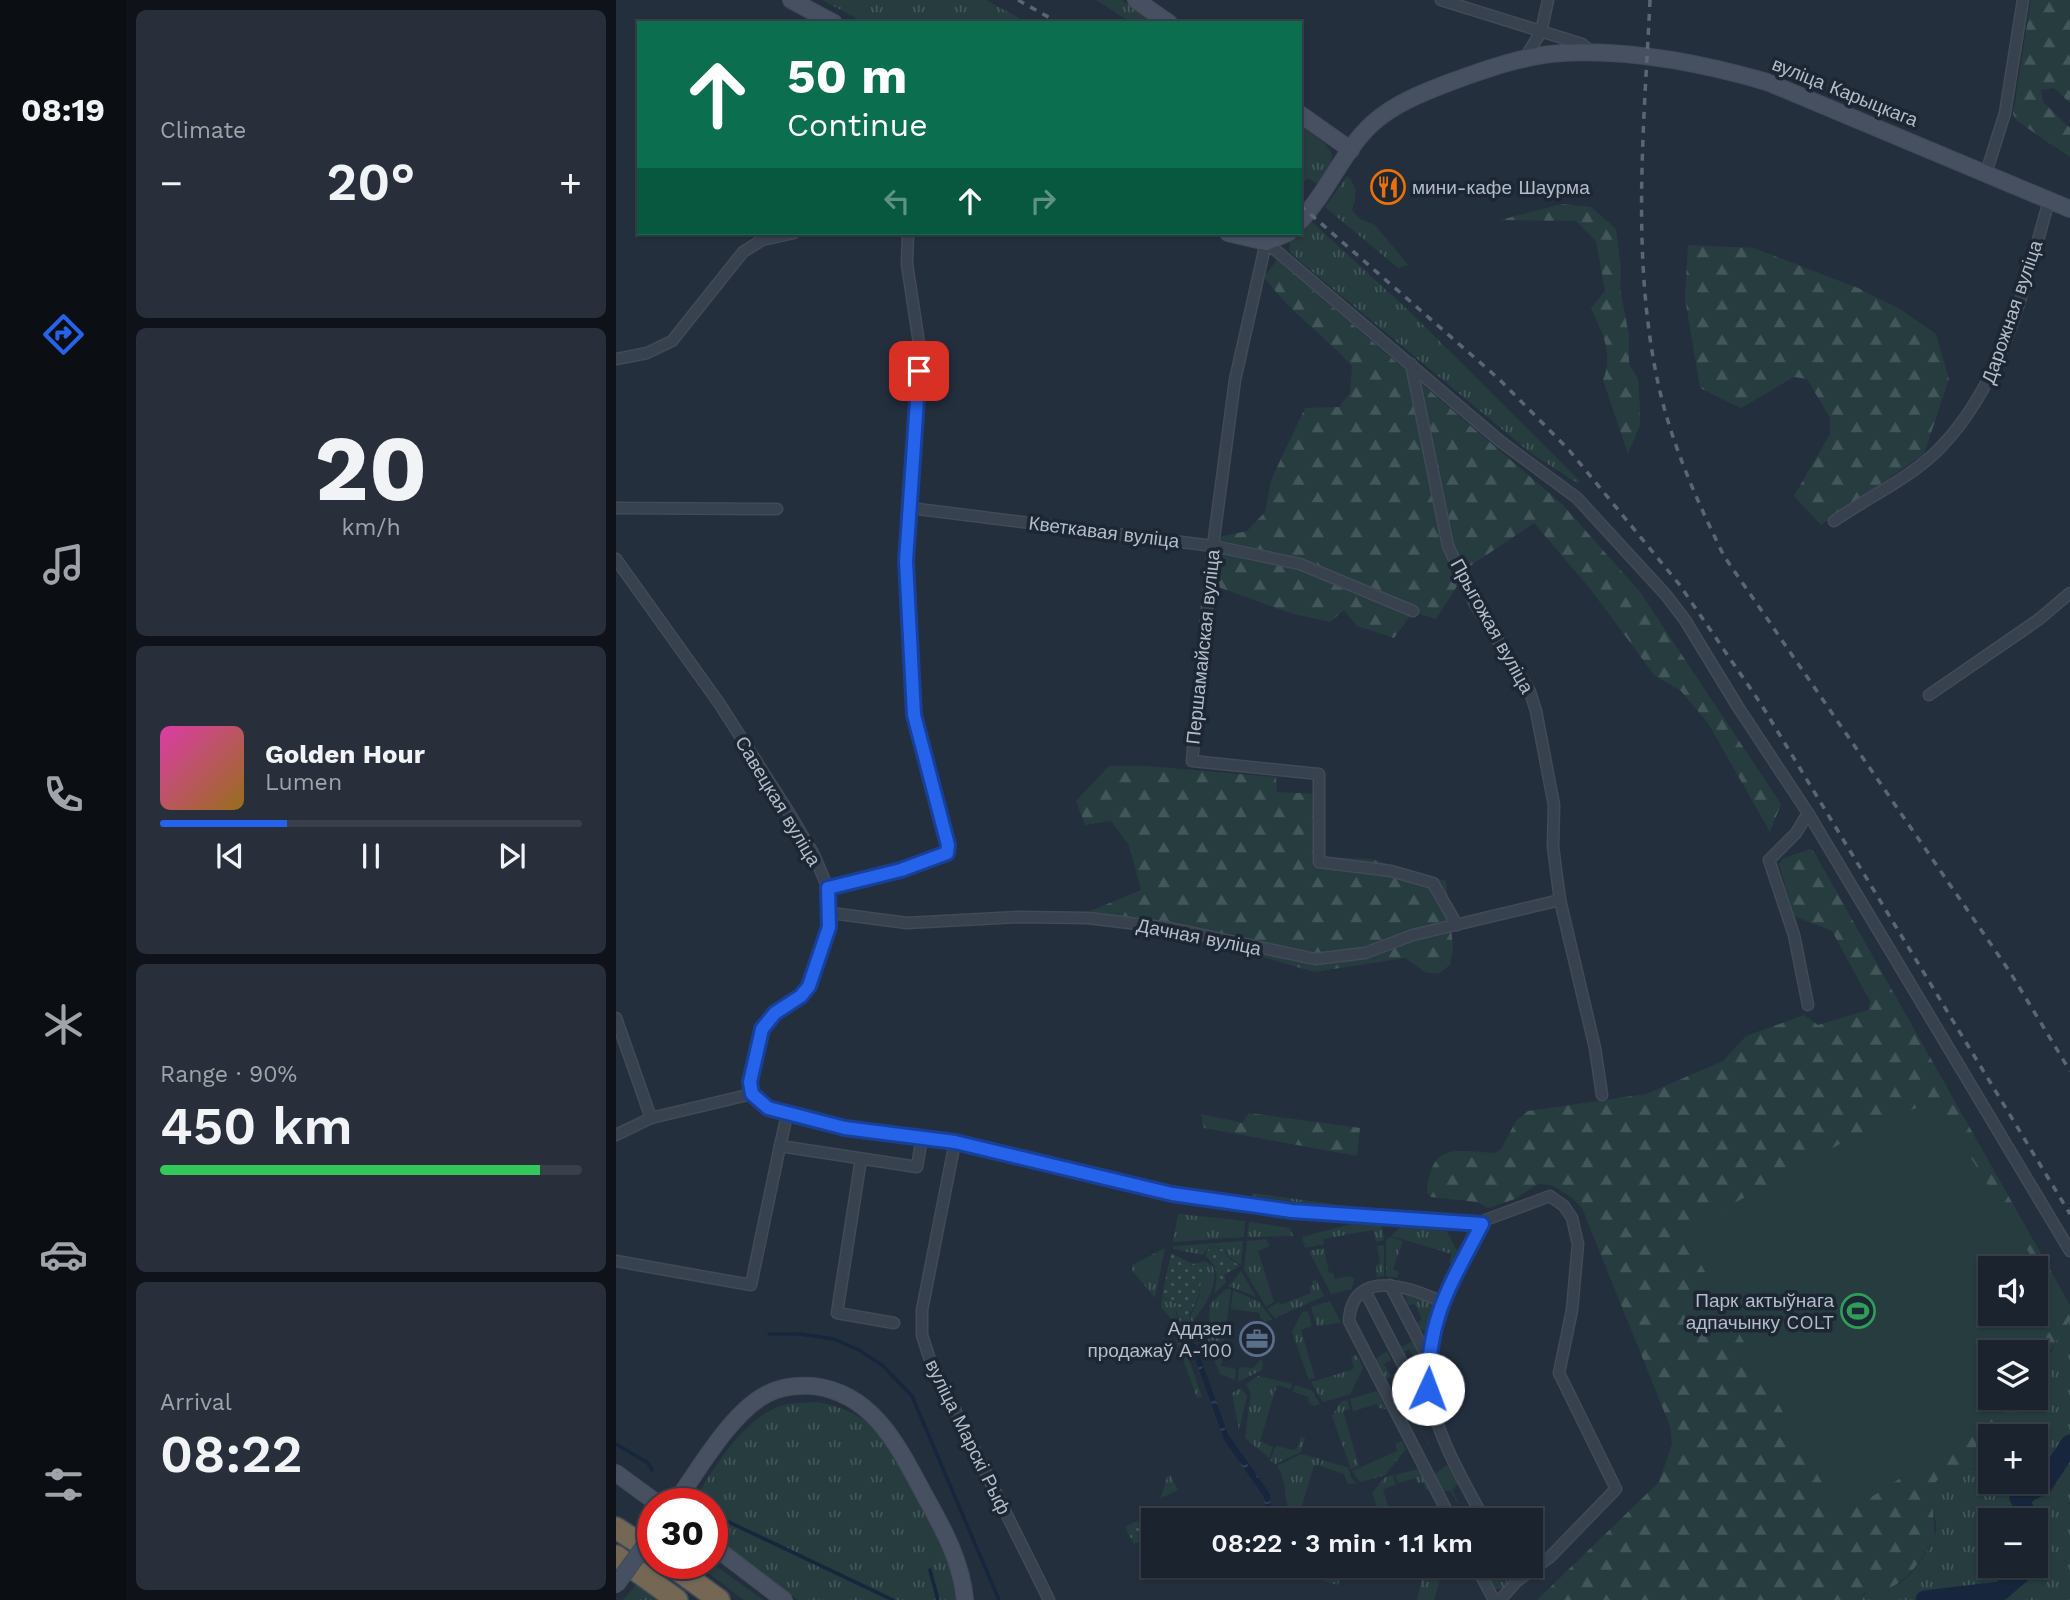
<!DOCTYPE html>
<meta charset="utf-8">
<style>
body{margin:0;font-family:"Work Sans",sans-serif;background:#282f3a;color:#f1f3f6;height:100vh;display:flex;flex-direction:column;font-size:26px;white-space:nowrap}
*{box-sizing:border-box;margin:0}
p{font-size:23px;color:#a0a4aa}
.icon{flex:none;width:38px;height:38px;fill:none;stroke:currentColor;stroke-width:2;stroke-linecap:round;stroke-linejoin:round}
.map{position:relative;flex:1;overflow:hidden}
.drawer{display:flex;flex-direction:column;gap:10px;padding:10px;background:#0f1319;width:490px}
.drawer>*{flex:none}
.hud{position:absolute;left:21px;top:21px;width:665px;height:214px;border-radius:0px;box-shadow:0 2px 5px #0004,0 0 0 2px #39404a;background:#0b6e4f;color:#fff;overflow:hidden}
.tools{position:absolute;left:1362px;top:1256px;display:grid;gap:14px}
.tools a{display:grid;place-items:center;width:70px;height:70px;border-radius:0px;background:#1b232e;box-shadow:0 2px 5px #0004,0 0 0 2px #39404a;font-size:35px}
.speed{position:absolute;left:21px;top:1488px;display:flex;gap:14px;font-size:35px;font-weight:700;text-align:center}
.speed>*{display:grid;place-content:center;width:91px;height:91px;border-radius:50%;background:#1b232e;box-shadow:0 2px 5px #0004,0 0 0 2px #39404a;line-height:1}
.speed .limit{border:10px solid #d22;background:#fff;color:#111}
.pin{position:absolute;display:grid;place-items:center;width:60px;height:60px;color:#fff;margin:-30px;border-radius:14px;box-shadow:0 4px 10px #0006}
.me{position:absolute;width:77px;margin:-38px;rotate:2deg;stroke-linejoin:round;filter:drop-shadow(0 0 5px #0008)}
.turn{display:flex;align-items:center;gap:24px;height:147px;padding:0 35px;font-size:32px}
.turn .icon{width:91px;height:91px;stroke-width:2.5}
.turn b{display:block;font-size:49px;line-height:60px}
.lanes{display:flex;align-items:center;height:66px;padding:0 35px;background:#0003;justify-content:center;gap:35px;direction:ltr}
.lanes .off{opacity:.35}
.big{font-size:52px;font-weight:600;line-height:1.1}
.drawer .tile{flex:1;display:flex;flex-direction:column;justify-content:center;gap:10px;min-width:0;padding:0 24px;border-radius:10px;background:#282f3a}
.drawer .dial{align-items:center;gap:0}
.dial b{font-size:91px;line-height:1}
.song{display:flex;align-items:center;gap:21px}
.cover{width:84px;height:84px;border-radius:10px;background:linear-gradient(135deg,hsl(320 70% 55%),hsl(40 70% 35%))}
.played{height:7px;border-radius:4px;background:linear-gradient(90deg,#2563eb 30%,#39404a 30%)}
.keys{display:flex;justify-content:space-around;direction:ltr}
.heat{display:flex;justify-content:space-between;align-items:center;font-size:38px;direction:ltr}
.charge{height:10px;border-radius:5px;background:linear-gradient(90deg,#34c759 90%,#39404a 0)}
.trip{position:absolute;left:525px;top:1508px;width:402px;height:70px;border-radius:0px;background:#1b232e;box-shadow:0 2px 5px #0004,0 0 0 2px #39404a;font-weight:600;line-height:70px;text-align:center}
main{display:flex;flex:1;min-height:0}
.tab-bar{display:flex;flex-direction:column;width:126px;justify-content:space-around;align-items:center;background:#0b0e12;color:#a0a4aa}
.tab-bar .icon{width:49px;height:49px}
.tab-bar .on{color:#2563eb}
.tab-bar b{font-size:32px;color:#f1f3f6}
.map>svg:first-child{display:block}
</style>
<main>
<nav class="tab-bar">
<b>08:19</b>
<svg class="icon on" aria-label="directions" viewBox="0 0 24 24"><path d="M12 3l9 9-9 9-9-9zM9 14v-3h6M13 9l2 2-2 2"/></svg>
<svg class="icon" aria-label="music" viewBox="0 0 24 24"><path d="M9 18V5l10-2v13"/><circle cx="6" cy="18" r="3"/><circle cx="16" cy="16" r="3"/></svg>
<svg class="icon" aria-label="phone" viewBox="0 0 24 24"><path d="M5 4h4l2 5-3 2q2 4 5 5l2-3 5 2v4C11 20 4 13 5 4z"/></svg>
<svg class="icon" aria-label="climate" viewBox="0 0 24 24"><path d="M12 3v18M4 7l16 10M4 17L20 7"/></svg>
<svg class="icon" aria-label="car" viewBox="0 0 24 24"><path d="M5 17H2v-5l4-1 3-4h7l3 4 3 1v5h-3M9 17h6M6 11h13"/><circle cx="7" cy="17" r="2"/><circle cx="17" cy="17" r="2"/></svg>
<svg class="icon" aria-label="filters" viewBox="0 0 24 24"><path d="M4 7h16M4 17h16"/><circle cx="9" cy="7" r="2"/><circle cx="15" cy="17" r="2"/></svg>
</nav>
<section class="drawer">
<div class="tile"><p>Climate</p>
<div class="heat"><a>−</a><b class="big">20°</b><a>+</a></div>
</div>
<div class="tile dial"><b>20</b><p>km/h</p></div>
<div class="tile">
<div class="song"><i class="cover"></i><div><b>Golden Hour</b><p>Lumen</p></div></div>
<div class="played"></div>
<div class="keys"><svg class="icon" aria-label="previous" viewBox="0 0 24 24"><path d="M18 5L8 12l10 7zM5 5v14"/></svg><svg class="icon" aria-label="pause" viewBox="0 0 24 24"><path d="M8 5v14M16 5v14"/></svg><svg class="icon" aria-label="next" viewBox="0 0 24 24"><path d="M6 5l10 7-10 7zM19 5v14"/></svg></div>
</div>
<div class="tile"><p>Range · 90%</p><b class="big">450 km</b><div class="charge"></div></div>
<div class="tile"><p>Arrival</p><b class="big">08:22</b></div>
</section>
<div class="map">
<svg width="1454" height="1600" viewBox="0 0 1454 1600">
<defs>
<pattern id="grass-tufts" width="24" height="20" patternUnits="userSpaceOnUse" patternTransform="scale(1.75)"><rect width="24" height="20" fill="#263c3f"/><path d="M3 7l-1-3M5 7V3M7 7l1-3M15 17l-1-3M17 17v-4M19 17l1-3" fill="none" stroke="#435659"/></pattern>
<pattern id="forest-firs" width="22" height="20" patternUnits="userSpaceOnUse" patternTransform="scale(1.75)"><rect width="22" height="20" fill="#263c3f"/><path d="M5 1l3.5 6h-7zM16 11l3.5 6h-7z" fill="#435659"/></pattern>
<pattern id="park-dots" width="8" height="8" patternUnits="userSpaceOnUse" patternTransform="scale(1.75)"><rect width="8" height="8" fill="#263c3f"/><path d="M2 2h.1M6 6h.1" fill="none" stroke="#435659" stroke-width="1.8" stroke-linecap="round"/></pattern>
<pattern id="water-ripples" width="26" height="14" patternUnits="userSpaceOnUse" patternTransform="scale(1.75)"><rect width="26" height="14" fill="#17263c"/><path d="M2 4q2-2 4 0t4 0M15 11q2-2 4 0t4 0" fill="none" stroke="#364457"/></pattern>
</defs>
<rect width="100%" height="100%" fill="#242f3e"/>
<g fill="url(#grass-tufts)" fill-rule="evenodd">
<path d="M206 0H370L412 23H250Z"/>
<path d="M480 0H506L539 23H516Z"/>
<path d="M684 125 709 144 716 154 714 172 704 186 692 178 684 186Z"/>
<path d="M731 176C743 188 740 195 736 210L744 219 759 225 792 265 782 268 709 207Z"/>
<path d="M691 222H696L792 310 963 480V484L916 454 685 262 673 250 674 241Z"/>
<path d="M636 1193 731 1206V1209L636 1196Z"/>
<path d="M562 1214 629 1221 628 1237 557 1242Z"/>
<path d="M633 1222 674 1228 677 1236 631 1237Z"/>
<path d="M735 1224 766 1226 768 1240 760 1242 757 1230 707 1239 708 1244 689 1248 686 1237Z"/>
<path d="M785 1227 830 1230 843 1254 838 1265 833 1263 836 1254 775 1236Z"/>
<path d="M774 1237 787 1241 777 1269 783 1272 781 1278 770 1276V1240Z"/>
<path d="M650 1239 654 1246 642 1251 658 1302 650 1307 628 1269 631 1241Z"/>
<path d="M627 1241 625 1265 612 1256 609 1250 594 1245 587 1255 557 1249V1246Z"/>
<path d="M768 1245V1276L761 1277 760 1265 764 1263 761 1246Z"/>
<path d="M549 1248 539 1298 516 1270V1265Z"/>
<path d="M708 1248 713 1273H717L719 1279 734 1276 738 1279 736 1289 715 1294 693 1251Z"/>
<path d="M589 1261 597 1267C603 1287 588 1307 576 1322L574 1317 584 1295 585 1274Z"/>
<path d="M625 1271 640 1297 613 1286Z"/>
<path d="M700 1280 708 1296 659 1318 651 1309 663 1302 664 1305 695 1293 693 1287 697 1285 696 1281Z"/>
<path d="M610 1289 615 1290 605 1366 620 1369 619 1380 604 1374 592 1345 594 1304Z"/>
<path d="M617 1290 643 1302 656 1319 650 1322 644 1318V1313L615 1309Z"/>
<path d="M789 1293 815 1301 818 1310 810 1331 804 1330 800 1324 806 1319 799 1304 792 1305Z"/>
<path d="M546 1298 562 1304 559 1307 562 1323 559 1324 545 1307Z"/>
<path d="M714 1301 725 1323 701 1326 695 1307Z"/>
<path d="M692 1311 696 1326 685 1330 699 1378 693 1380 676 1332 686 1312Z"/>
<path d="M1454 1320V1600H1243C1253 1587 1269 1591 1283 1584 1295 1577 1310 1554 1317 1541 1328 1522 1305 1497 1322 1478 1336 1463 1359 1475 1374 1464V1482H1419V1437H1401C1427 1400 1425 1355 1454 1320ZM1374 1521H1419V1566H1374Z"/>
<path d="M565 1337 586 1397 581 1398 560 1339Z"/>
<path d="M798 1341 807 1358 806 1364 800 1367 794 1364 800 1361 793 1349 787 1352 785 1347Z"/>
<path d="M771 1351 775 1360 768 1364 774 1375 782 1373 777 1376 824 1466 776 1377 768 1379 758 1360Z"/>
<path d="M741 1355 747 1368 734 1394 707 1402 695 1382 735 1370 738 1367 735 1357Z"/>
<path d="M644 1360 647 1361 646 1370 622 1382 623 1367 637 1368Z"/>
<path d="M642 1376 676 1384 675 1389 661 1385 644 1441 657 1447 653 1458 629 1438 635 1393 630 1384Z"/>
<path d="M679 1385 695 1390 704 1404 698 1406 692 1402 693 1397 677 1392Z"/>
<path d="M625 1388 631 1396 623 1430 616 1393Z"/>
<path d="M761 1391 770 1409 763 1408 761 1404 737 1411 734 1399Z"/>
<path d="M731 1399 734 1409 727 1411 743 1466 735 1469 716 1416 725 1402Z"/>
<path d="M202 1402C220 1406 237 1411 251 1423 282 1450 337 1560 342 1600H182L96 1538V1503H77C97 1469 125 1421 164 1406 176 1402 190 1403 202 1402Z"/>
<path d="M685 1437 689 1438 685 1452 659 1464 654 1460 660 1446 676 1450 681 1448Z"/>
<path d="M786 1441 790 1449 769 1475 744 1482 736 1471 781 1451 779 1444Z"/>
<path d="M685 1454 704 1459 702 1466 698 1465 682 1519 686 1521H678C666 1505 673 1483 661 1466Z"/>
<path d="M706 1460 733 1468 735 1478 741 1483 732 1484 728 1474 704 1466Z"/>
<path d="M829 1466H832L842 1484 836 1490 852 1521 835 1491H826L818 1475Z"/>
<path d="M802 1469 813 1489 810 1490 807 1482 802 1484 800 1478 782 1483 779 1475Z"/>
<path d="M554 1475 562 1490 545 1498 551 1477Z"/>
<path d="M777 1475 780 1485 767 1489 776 1521H766L756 1493 768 1478Z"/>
<path d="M79 1563H96L147 1600H128Z"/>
<path d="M696 1566H727L722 1585 701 1579Z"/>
<path d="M828 1566 818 1600H801L807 1572Z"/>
<path d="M831 1566H853L862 1582 829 1572Z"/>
<circle cx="883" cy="1581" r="8"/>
<path d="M24 1580 48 1600H7Z"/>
</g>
<g fill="url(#forest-firs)" fill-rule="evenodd">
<path d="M1415 0H1454V103L1438 88 1425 90 1427 102 1454 128V157L1401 121 1397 114Z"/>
<path d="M946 204 975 207 1000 229 1005 270 1004 288 1013 336V364L1022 379 1024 408V425L1012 454 987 380C998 353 986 333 975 308L989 291 980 241 960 221 884 220Z"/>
<path d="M1072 245 1138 248 1242 288 1284 309 1320 334 1333 379 1308 454 1205 525 1178 496 1214 434V418L1191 379 1178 377 1125 408 1084 388 1069 298Z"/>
<path d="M661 260 946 504 1024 592 1165 804 1154 832 1092 723 1064 690 1039 676 975 590 918 523 854 566 820 619 797 612 778 638 741 626 728 610 714 622 674 613 602 587 600 560 603 537 631 531 649 512 655 480 689 408 723 407 734 393 736 366C706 333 675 313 648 277Z"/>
<path d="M493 766H530L660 777 661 792 699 794 707 857 755 859 830 881 837 946 834 965 822 974 809 972 789 958 698 972 647 957 608 936 472 912 525 890 513 845 495 821 469 825 460 801Z"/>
<path d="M1194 849 1198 852 1454 1305V1320L1432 1354 1428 1379 1415 1417 1401 1437H1374V1464L1370 1467C1305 1473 1316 1481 1319 1538 1300 1567 1286 1593 1248 1593L1243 1600H921L1043 1482 1056 1444 1054 1426 966 1208 954 1196 935 1185 922 1184 899 1199 872 1208 861 1202 815 1197 811 1192C815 1141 840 1151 880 1153L885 1149 900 1121 912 1111 1030 1094 1107 1061 1130 1036 1188 1015 1202 1025 1252 1010 1254 1001 1216 931 1178 916 1163 864 1166 859ZM1374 1269H1419V1314H1374ZM1374 1353H1419V1398H1374Z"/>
<path d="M633 1113 744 1128 741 1156 588 1128 585 1114 626 1123Z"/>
</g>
<g fill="url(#park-dots)">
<path d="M594 1246 608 1250 611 1257 624 1266 608 1275 610 1282 598 1294C602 1277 603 1266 589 1256Z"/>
<path d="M555 1253 577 1264 588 1261 583 1295 573 1316 575 1322 565 1325 559 1307 562 1304 546 1297Z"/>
<path d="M560 1507 567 1518 537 1521V1535L518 1544 509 1527 541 1511 540 1518Z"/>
</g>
<path fill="#263c3f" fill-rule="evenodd" d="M1319 1099 1447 1308 1419 1354 1374 1353V1398H1383L1350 1435 1225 1517 1067 1232 1231 1140ZM1374 1269H1419V1314H1374Z"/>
<path fill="url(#water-ripples)" d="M576 1334 612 1434 654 1494 656 1521H650L648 1497 608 1440 571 1335Z"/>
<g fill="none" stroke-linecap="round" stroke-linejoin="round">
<g stroke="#17263c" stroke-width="3.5">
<path d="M153 1334H184L218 1339 243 1350 266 1365 296 1396 383 1600"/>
<path d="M0 1444 32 1463 36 1470"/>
<path d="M96 1514 277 1600"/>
<path d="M314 1570 322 1600"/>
</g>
<g stroke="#17263c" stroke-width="19">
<path d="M1414 1521 1403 1498 1428 1484 1454 1444"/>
<path d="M1309 1600 1385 1591 1414 1566"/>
</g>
<g stroke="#414a57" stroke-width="13">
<g id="street">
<path d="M825 0 966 44 977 53"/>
<path d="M907 61 925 32 932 0"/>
<path d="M1370 173 1389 113 1407 0"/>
<path d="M0 359 31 353 56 341 127 252 146 240 178 233"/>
<path d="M795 364 832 546 859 604 914 692 920 711 938 805 937 847 944 900 979 1048 986 1095"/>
<path d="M0 508 161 509"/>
<path d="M294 508 597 546 684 564 797 611"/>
<path d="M1218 521C1252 497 1295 478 1324 448 1388 382 1408 287 1433 201"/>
<path d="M0 559 103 703 172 811 197 853 212 888 213 927 198 977 185 996 159 1013 146 1029 134 1081 136 1094 142 1102 171 1115 200 1122 339 1142 556 1194 676 1211 856 1225 934 1196 948 1206 956 1218 962 1244 956 1310 943 1373 1000 1489 934 1557 901 1581 884 1600"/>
<path d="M1313 695 1422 620 1454 593"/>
<path d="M212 888 326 857 331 853 332 845 297 715 290 561 304 350 291 264 292 233"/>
<path d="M215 913 291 923 403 917 472 918 554 928 699 959 749 953 797 935 944 900"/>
<path d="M841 925 817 883 775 871 703 862V774L576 761 597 546 619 380 650 242 884 441 961 498 1050 595 1069 620 1122 707 1192 813 1454 1251"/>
<path d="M1192 1005 1178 935 1153 860 1180 833 1192 813"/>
<path d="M0 1018 35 1118"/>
<path d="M171 1115 164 1146 301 1167 306 1137"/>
<path d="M0 1135 35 1118 136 1094"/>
<path d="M339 1142 306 1310V1335L314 1360 433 1600"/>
<path d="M245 1159 221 1313 278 1323"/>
<path d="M0 1261 135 1285 164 1146"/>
<path d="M774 1285 812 1358"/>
<path d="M749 1291 813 1415"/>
<path d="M826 1302 866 1224"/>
<path d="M836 1521 733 1321C736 1267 795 1287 826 1302 792 1390 828 1445 869 1521"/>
<path d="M860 1566 878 1600"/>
<path d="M893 1566 901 1581"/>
</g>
</g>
<g stroke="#414a57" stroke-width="18">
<g id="secondary">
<path d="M175 0 218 23"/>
<path d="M520 0 553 23"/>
<path d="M684 114 735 150"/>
<path d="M684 221C713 191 727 150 757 123 778 104 806 93 832 83 867 70 909 55 946 53 1015 49 1085 63 1151 82L1454 209"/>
<path d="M612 233 650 242 672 233"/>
<path d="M0 1473 41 1503"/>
<path d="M59 1503C82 1471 115 1412 151 1394 166 1386 181 1385 197 1386 258 1393 283 1448 309 1496 327 1528 346 1563 349 1600"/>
<path d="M96 1545 168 1600"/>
</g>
</g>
<g stroke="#434c59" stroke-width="24">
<g id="highway">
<path d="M0 1528 37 1552"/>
<path d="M0 1556 61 1600"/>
<path d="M52 1563 103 1600"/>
</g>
</g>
<use href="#street" stroke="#38414e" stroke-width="10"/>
<use href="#secondary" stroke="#465061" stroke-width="16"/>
<use href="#highway" stroke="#746855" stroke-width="21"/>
<g stroke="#5a6575" stroke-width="3.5" stroke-dasharray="7 7" stroke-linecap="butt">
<path d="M402 0 443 23"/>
<path d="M1034 0C1028 127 1015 257 1042 383 1055 443 1081 501 1108 556L1394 972 1454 1071"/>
<path d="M684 205 883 379 953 450 1063 584 1145 704 1454 1214"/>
</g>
<g stroke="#414a57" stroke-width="18" stroke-linecap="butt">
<path id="secondary-bridge" d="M0 1585 37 1534"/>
</g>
<use href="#secondary-bridge" stroke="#465061" stroke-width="16"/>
</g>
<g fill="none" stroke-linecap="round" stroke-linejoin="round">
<g stroke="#184099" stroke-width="18">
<path id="route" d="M303 371 290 561 298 715 332 845 331 853 285 870 212 888 213 927 193 986 185 996 159 1013 146 1029 134 1082 136 1094 152 1108 229 1128 339 1142 556 1194 676 1211 866 1224C834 1286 812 1316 812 1389"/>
</g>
<use href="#route" stroke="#2563eb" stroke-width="12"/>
</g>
<defs>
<g id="restaurant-ring" transform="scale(1.75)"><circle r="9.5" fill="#1d2633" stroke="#e8710a" stroke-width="1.5"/><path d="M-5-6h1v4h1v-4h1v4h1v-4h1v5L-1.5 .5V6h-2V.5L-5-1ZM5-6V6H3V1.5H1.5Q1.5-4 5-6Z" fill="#e8710a"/></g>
<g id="stadium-ring" transform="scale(1.75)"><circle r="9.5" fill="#1d2633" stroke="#2e9e5b" stroke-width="1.5"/><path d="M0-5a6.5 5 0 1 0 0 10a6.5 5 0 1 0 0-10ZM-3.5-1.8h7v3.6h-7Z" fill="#2e9e5b"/></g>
<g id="office-ring" transform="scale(1.75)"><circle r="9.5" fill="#1d2633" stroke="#5c6f8a" stroke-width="1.5"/><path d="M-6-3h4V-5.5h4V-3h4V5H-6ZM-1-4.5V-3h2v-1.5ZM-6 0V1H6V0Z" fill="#5c6f8a"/></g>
</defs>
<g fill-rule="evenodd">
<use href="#restaurant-ring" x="772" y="187"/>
<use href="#stadium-ring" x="1242" y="1311"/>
<use href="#office-ring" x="641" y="1339"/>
</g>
<g text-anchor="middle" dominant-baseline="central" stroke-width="7" stroke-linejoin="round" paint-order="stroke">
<g font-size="19" fill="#b4bcc9" stroke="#1d2633">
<text transform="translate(1229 92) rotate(22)">вуліца Карыцкага</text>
<text transform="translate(1396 312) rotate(-71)">Дарожная вуліца</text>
<text transform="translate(488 532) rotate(7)">Кветкавая вуліца</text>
<text transform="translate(876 626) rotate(61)">Прыгожая вуліца</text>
<text transform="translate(587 647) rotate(-84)">Першамайская вуліца</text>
<text transform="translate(162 801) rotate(59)">Савецкая вуліца</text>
<text transform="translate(583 937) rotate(11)">Дачная вуліца</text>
<text transform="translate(352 1437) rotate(64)">вуліца Марскі Рыф</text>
</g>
<g font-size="19" fill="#b4bcc9" stroke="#1d2633" text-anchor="end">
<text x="796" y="187" text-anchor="start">мини-кафе Шаурма</text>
<text x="1218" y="1300">Парк актыўнага<tspan x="1218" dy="22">адпачынку COLT</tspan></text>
<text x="616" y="1328">Аддзел<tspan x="616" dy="22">продажаў А-100</tspan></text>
</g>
</g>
</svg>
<div class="tools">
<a><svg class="icon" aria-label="sound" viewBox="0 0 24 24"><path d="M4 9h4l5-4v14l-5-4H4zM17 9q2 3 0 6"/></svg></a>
<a><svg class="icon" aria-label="layers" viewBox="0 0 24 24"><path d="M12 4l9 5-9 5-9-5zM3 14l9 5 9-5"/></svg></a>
<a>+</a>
<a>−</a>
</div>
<div class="speed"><div class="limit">30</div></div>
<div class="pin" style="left:303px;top:371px;background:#d93025"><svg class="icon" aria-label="arrive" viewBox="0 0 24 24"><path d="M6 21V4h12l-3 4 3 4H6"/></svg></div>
<svg class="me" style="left:812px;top:1389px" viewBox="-20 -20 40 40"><circle r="19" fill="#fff"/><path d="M0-13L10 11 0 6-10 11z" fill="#2563eb"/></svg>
<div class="trip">08:22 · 3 min · 1.1 km</div>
<div class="hud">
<div class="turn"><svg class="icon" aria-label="ahead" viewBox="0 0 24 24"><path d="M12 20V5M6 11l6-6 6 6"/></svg><div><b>50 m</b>Continue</div></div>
<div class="lanes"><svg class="icon off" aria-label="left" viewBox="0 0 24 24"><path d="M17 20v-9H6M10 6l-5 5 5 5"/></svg><svg class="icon" aria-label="ahead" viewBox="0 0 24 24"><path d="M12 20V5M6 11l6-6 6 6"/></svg><svg class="icon off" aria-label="right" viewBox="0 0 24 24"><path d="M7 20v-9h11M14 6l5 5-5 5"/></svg></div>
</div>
</div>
</main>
